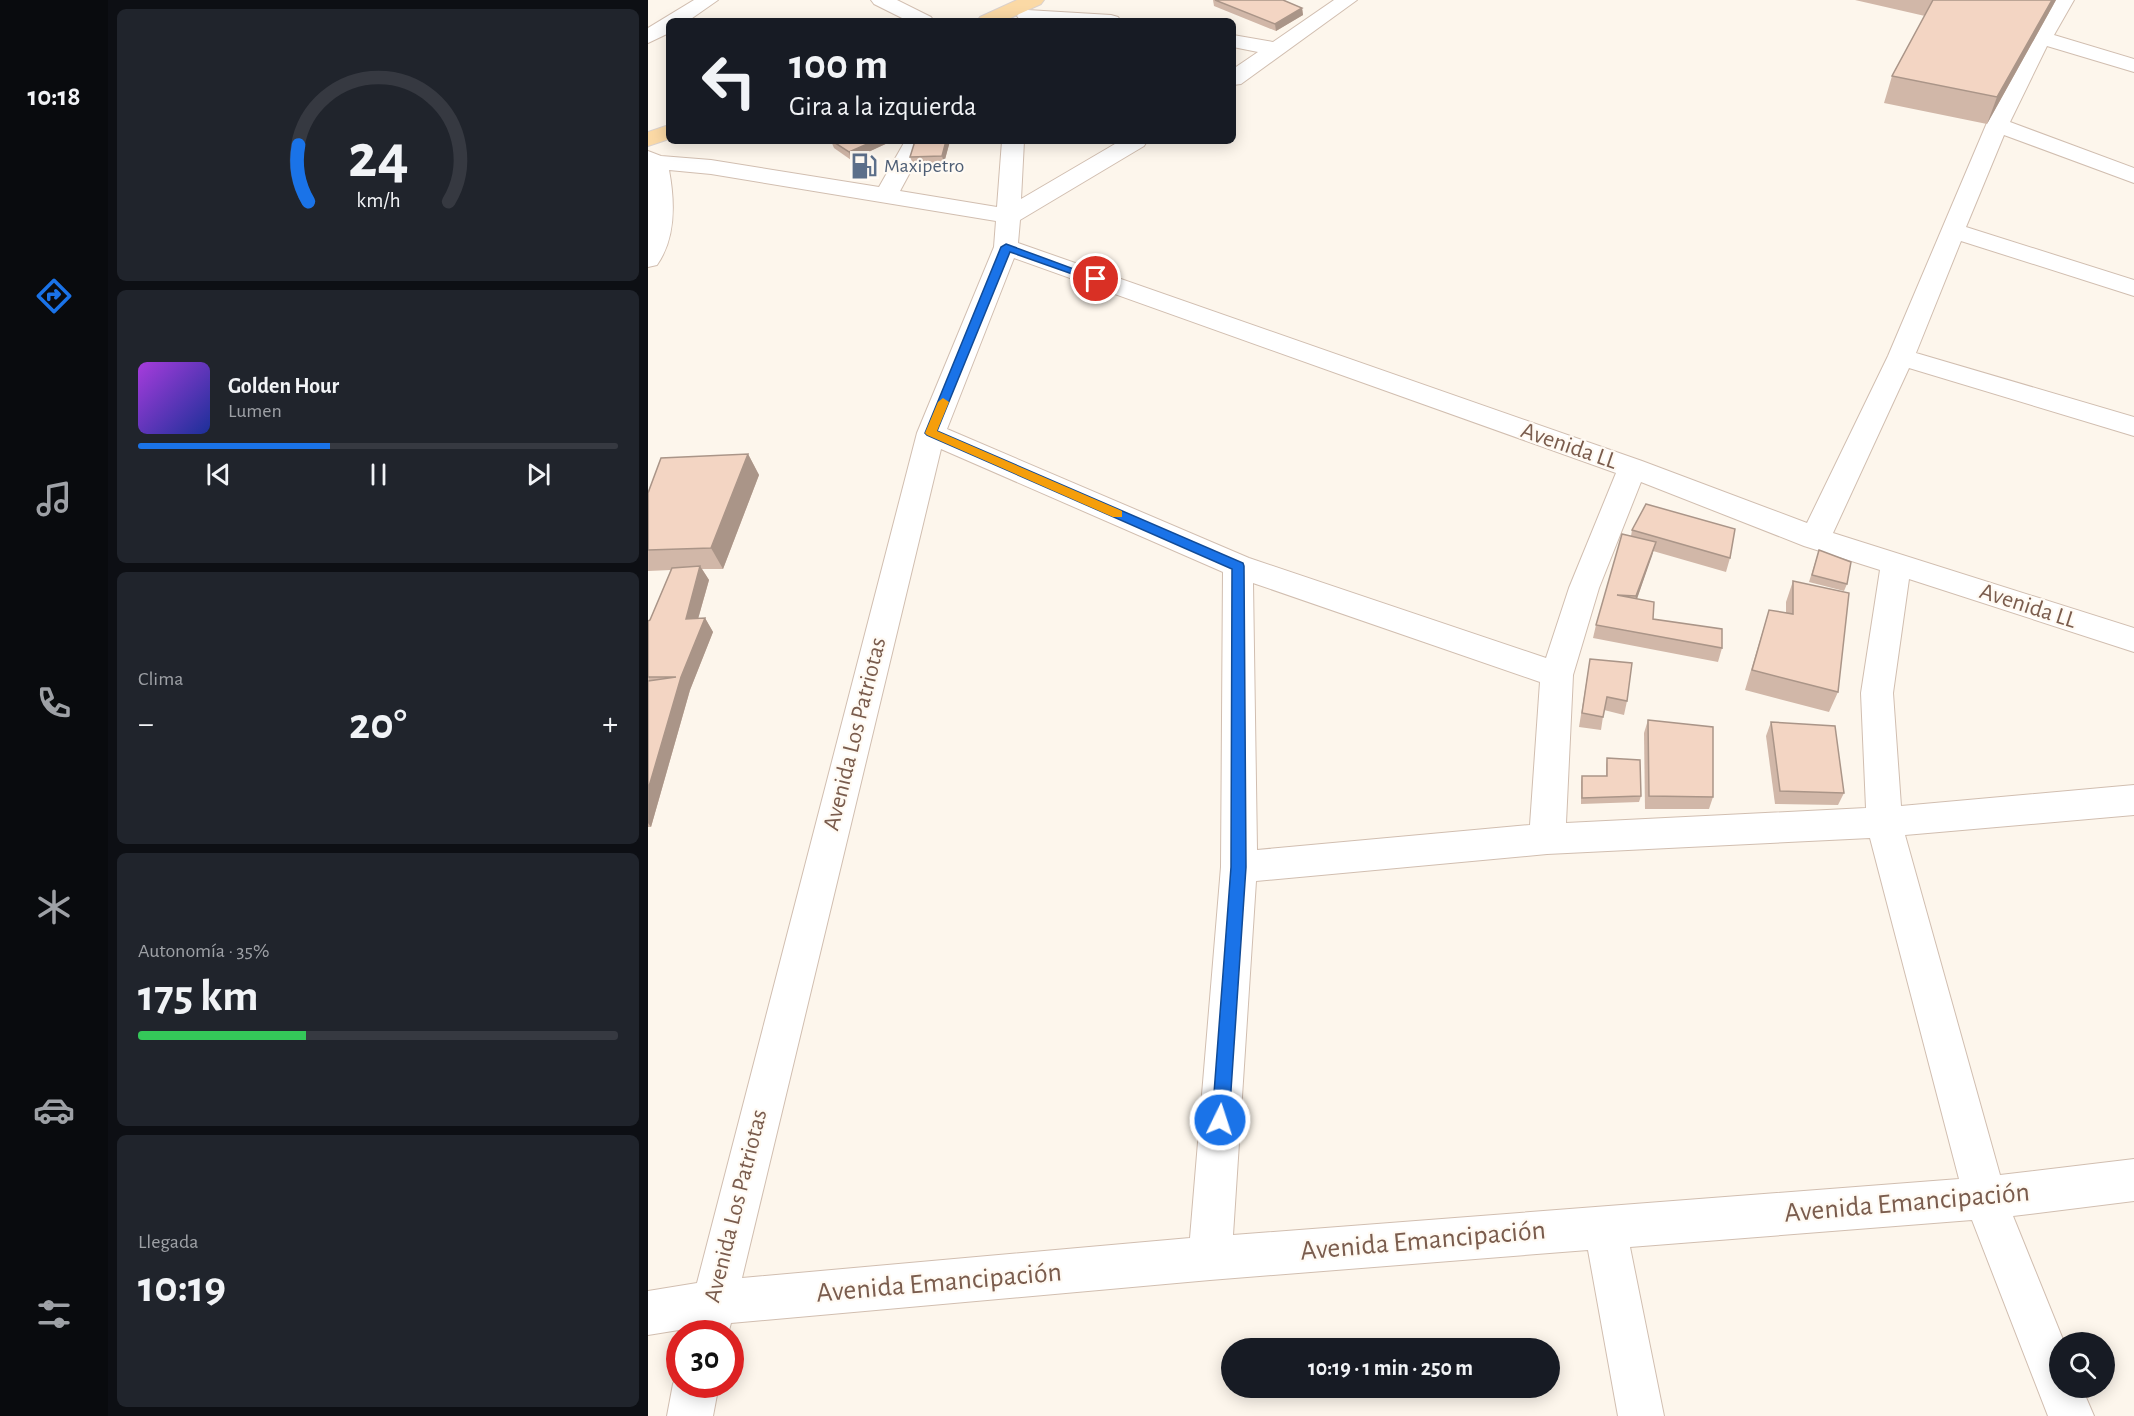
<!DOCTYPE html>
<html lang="es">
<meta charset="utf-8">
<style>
body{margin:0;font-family:"Alegreya Sans",sans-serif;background:#20242c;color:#f1f3f6;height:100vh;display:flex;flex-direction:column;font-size:22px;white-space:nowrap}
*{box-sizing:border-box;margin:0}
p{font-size:20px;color:#9ea1a6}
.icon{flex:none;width:33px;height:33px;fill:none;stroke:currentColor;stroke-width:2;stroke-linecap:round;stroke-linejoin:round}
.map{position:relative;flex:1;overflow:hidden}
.drawer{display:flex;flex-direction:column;gap:9px;padding:9px;background:#0d0f14;width:540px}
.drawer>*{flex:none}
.hud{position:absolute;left:18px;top:18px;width:570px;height:126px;border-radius:9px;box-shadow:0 3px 15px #0003;background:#171b24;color:#f1f3f6;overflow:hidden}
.buttons{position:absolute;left:1401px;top:1332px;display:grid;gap:12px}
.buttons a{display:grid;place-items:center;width:66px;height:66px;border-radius:50%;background:#171b24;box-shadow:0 3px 15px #0003;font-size:30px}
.speed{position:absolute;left:18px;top:1320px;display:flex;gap:12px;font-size:30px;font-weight:700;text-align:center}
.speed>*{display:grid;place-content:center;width:78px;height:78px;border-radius:50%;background:#171b24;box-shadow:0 3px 15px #0003;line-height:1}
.speed .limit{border:9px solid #d22;background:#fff;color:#111}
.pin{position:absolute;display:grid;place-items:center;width:51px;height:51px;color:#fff;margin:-26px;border:3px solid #fff;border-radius:50%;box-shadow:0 2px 6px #0007}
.me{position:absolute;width:66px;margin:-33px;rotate:4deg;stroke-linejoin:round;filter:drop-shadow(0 0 4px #0008)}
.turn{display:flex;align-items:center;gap:21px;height:126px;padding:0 24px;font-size:27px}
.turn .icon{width:78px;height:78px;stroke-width:2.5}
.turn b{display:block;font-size:42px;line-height:51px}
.big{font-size:45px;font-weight:700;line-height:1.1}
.drawer .widget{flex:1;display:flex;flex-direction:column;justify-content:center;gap:9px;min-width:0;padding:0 21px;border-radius:9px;background:#20242c}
.drawer .dial{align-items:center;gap:0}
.dial svg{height:156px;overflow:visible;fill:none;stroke:#363941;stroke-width:7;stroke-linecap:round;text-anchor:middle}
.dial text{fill:#f1f3f6;stroke:none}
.song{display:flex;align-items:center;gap:18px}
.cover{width:72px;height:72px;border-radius:9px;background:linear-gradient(135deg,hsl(280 70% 55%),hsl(230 70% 35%))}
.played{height:6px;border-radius:3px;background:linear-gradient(90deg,#1a73e8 40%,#363941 40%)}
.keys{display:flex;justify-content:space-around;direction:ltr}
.heat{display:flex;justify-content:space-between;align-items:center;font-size:33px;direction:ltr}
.charge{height:9px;border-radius:4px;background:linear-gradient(90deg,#34c759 35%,#363941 0)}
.trip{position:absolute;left:573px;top:1338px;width:339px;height:60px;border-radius:30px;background:#171b24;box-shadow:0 3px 15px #0003;font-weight:700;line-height:60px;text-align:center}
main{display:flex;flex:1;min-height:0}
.dock{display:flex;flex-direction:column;width:108px;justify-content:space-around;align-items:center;background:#090b0e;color:#9ea1a6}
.dock .icon{width:42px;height:42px}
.dock .current{color:#1a73e8}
.dock b{font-size:27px;color:#f1f3f6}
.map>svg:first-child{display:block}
</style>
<main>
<nav class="dock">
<b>10:18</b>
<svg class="icon current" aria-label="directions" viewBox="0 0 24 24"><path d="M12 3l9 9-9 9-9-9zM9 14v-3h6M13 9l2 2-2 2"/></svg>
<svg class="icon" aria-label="music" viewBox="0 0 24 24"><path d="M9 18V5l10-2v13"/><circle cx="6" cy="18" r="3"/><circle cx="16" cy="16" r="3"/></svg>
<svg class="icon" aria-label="phone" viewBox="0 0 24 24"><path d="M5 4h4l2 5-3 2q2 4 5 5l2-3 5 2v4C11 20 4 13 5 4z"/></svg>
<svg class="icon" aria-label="climate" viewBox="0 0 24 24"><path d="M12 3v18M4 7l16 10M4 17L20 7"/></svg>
<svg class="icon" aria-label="car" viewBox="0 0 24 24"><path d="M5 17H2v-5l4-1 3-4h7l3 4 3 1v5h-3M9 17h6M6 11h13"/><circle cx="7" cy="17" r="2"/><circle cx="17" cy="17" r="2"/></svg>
<svg class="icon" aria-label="filters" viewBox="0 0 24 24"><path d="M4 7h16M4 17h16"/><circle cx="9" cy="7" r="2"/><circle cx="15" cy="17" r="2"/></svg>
</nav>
<section class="drawer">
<div class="widget dial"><svg viewBox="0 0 100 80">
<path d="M14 69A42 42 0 1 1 86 69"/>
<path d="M14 69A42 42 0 0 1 9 40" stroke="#1a73e8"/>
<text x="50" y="56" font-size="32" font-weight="700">24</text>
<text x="50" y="72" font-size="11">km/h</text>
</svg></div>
<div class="widget">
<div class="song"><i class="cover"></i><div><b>Golden Hour</b><p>Lumen</p></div></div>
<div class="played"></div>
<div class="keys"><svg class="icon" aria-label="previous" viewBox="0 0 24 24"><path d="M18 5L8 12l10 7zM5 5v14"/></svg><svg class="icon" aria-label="pause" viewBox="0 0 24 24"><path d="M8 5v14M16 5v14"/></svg><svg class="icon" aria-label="next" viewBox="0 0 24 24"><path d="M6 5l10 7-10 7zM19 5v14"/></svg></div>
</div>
<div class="widget"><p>Clima</p>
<div class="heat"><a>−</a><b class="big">20°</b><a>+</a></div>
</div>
<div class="widget"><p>Autonomía · 35%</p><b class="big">175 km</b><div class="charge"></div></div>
<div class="widget"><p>Llegada</p><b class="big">10:19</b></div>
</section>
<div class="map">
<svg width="1486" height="1416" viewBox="0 0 1486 1416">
<rect width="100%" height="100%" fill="#fdf6ec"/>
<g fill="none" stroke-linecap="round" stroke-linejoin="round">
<g stroke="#d1beb0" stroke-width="2">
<g id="minor">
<path d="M46 0H70L40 21H21V33L0 43V28Z"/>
<path d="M223 0H249L283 17 286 21H260L226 4Z"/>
<path d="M686 0H709L593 84 585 85V69L610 52 585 47V35L625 42Z"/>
<path d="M1406 0H1426L1406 35 1486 59V72L1399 46 1362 122 1486 168V183L1356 135 1318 227 1486 280V296L1313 241 1268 353 1486 417V436L1261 368 1185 533 1486 628V652L1261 579 1245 693 1253 806 1486 785V815L1257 835 1352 1175 1486 1159V1201L1365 1216 1416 1342H1412V1388H1434L1446 1416H1400L1324 1220 982 1247 1016 1416H970L940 1250 562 1280 83 1323 80 1334H36L37 1329 0 1335V1291L49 1283 269 433 346 247 348 221 63 174 21 170C27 202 28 238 9 265L0 267V151L13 156 63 160 231 187 257 141H279L252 191 349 207 354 141H376L373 199 472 141H499L496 146 372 220 370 243 994 461 1159 523 1240 356 1338 125 1382 37ZM366 258 968 473 921 588 898 658 601 558 299 429ZM293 449 575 572 573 867 542 1238 94 1278ZM993 482 1156 546 1232 570 1213 693 1218 808 918 823 925 675 951 588ZM605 583 892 682 882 825 609 850ZM1222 838 1311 1179 585 1235 608 881 899 854Z"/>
<path d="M379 10 463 15 470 17 473 21 372 20 369 16 372 12Z"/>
<path d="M32 1369V1384H71L65 1416H19L25 1384Z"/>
</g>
</g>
<g stroke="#dad1cd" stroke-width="2">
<g id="major">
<path d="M369 0H396L393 4 356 21H329L332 17Z"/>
<path d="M21 125V139L0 146V132Z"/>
</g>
</g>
<use href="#minor" fill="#fff" fill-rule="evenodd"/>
<use href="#major" fill="#fbd9a5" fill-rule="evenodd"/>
</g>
<g fill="#d1b7a8">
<path d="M565 0H635L654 8 655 15 628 31 566 6Z"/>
<path d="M1207 0H1408L1339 124 1236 103 1244 76 1277 16Z"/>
<path d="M183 141H244L203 160 186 148Z"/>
<path d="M267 141H302L296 163 265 164 262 157Z"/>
<path d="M100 454 111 475 75 569H54L61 580 50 619 57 618 65 632 42 690 3 827H0V621L2 620 23 570 0 571V493Z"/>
<path d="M984 530 1082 558 1078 572 1005 551 989 599 1005 619 1074 648 1070 662 945 638 948 625 983 536Z"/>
<path d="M1171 550 1199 584 1196 591 1161 582Z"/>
<path d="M1145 581 1190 692 1181 712 1097 690 1121 610 1138 613V602Z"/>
<path d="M942 659 979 701 976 715 956 710 953 730 931 727Z"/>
<path d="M1000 720 1065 797 1061 809H997L996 733Z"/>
<path d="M1123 722 1196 793 1190 805 1127 804 1118 736Z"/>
<path d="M959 758 993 796 991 802 933 804V782L934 776H958V765Z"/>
</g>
<g fill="#aa9588">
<path d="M1404 0H1408L1339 124 1349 97Z"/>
<path d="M654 8 655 15 628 31 627 24Z"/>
<path d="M226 141H244L203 160 201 152Z"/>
<path d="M298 141H302L296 163 294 156Z"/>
<path d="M100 454 111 475 75 569 63 548Z"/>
<path d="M1008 542 1004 556 985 610 988 596Z"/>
<path d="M52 566 61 580 46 633 38 619Z"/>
<path d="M57 618 65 632 42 690 3 827 0 823V790L33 677Z"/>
</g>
<g fill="#f3d5c3" stroke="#aa9588" stroke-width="1.5">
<path d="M567 0H635L654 8 627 24Z"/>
<path d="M1285 0H1404L1349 97 1244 76Z"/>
<path d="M184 141H226L201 152Z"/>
<path d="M267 141H298L294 156 262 157Z"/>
<path d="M100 454 63 548 0 550V493L13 458Z"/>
<path d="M998 504 1087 529 1082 558 984 530Z"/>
<path d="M974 534 1008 542 988 596 969 595 1006 602 1005 619 1074 629V648L948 625Z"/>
<path d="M1171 550 1203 562 1199 584 1164 575Z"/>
<path d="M52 566 38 619 57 618 33 677 0 790V681L28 677H0V621L2 620 24 568Z"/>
<path d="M1145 581 1201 593 1190 692 1104 670 1121 610 1145 614Z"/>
<path d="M942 659 984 663 979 701 959 697 955 717 934 713Z"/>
<path d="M1000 720 1065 727V797L1001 796Z"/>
<path d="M1123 722 1187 726 1196 793 1132 791Z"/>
<path d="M959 758 992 760 993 796 934 798V776H959Z"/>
</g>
<path fill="#1a73e8" stroke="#114b97" stroke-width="1.5" d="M358 244 453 279 444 281 362 252 289 431 595 563 596 566 598 867 581 1120 578 1126 572 1128 566 1126 564 1120 583 867 584 569 279 435 277 433 353 247Z"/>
<path fill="#f59e0b" d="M295 398 301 402 289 431 474 511V517H465L279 435 277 433 290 402Z"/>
<defs>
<g id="fuel-bare" transform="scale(2.07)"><path d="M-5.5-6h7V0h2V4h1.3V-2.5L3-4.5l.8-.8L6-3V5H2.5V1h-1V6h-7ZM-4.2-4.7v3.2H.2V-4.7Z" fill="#5c6f8a" stroke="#fffaf3" stroke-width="2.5" paint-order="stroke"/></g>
</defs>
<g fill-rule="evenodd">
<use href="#fuel-bare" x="216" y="166"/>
</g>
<g text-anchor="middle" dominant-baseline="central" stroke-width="4.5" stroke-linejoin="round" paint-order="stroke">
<g font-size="20" fill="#4e5e75" stroke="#fffaf3" text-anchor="start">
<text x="236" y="166">Maxipetro</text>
</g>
<g font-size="24" fill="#7a5c4d" stroke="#fffaf3">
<text transform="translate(921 446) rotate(19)">Avenida LL</text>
<text transform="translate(1380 606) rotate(18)">Avenida LL</text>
<text transform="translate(207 734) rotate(-76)">Avenida Los Patriotas</text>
<text transform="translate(88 1206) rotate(-76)">Avenida Los Patriotas</text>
</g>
<g font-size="28" fill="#7a5c4d" stroke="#fffaf3">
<text transform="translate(1259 1203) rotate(-5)">Avenida Emancipación</text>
<text transform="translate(775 1241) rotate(-5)">Avenida Emancipación</text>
<text transform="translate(291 1283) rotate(-5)">Avenida Emancipación</text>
</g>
</g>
</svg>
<div class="buttons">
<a><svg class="icon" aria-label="search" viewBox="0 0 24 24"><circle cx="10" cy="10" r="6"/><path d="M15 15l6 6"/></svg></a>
</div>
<div class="speed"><div class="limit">30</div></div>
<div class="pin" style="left:448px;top:279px;background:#d93025"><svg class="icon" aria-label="arrive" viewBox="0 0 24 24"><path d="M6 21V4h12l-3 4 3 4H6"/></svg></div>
<svg class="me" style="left:572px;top:1120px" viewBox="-20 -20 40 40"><circle r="17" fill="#1a73e8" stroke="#fff" stroke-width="3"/><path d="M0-11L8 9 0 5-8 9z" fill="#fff"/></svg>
<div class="trip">10:19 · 1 min · 250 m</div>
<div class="hud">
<div class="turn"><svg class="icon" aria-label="left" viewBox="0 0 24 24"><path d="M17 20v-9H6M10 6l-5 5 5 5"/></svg><div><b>100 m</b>Gira a la izquierda</div></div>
</div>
</div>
</main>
